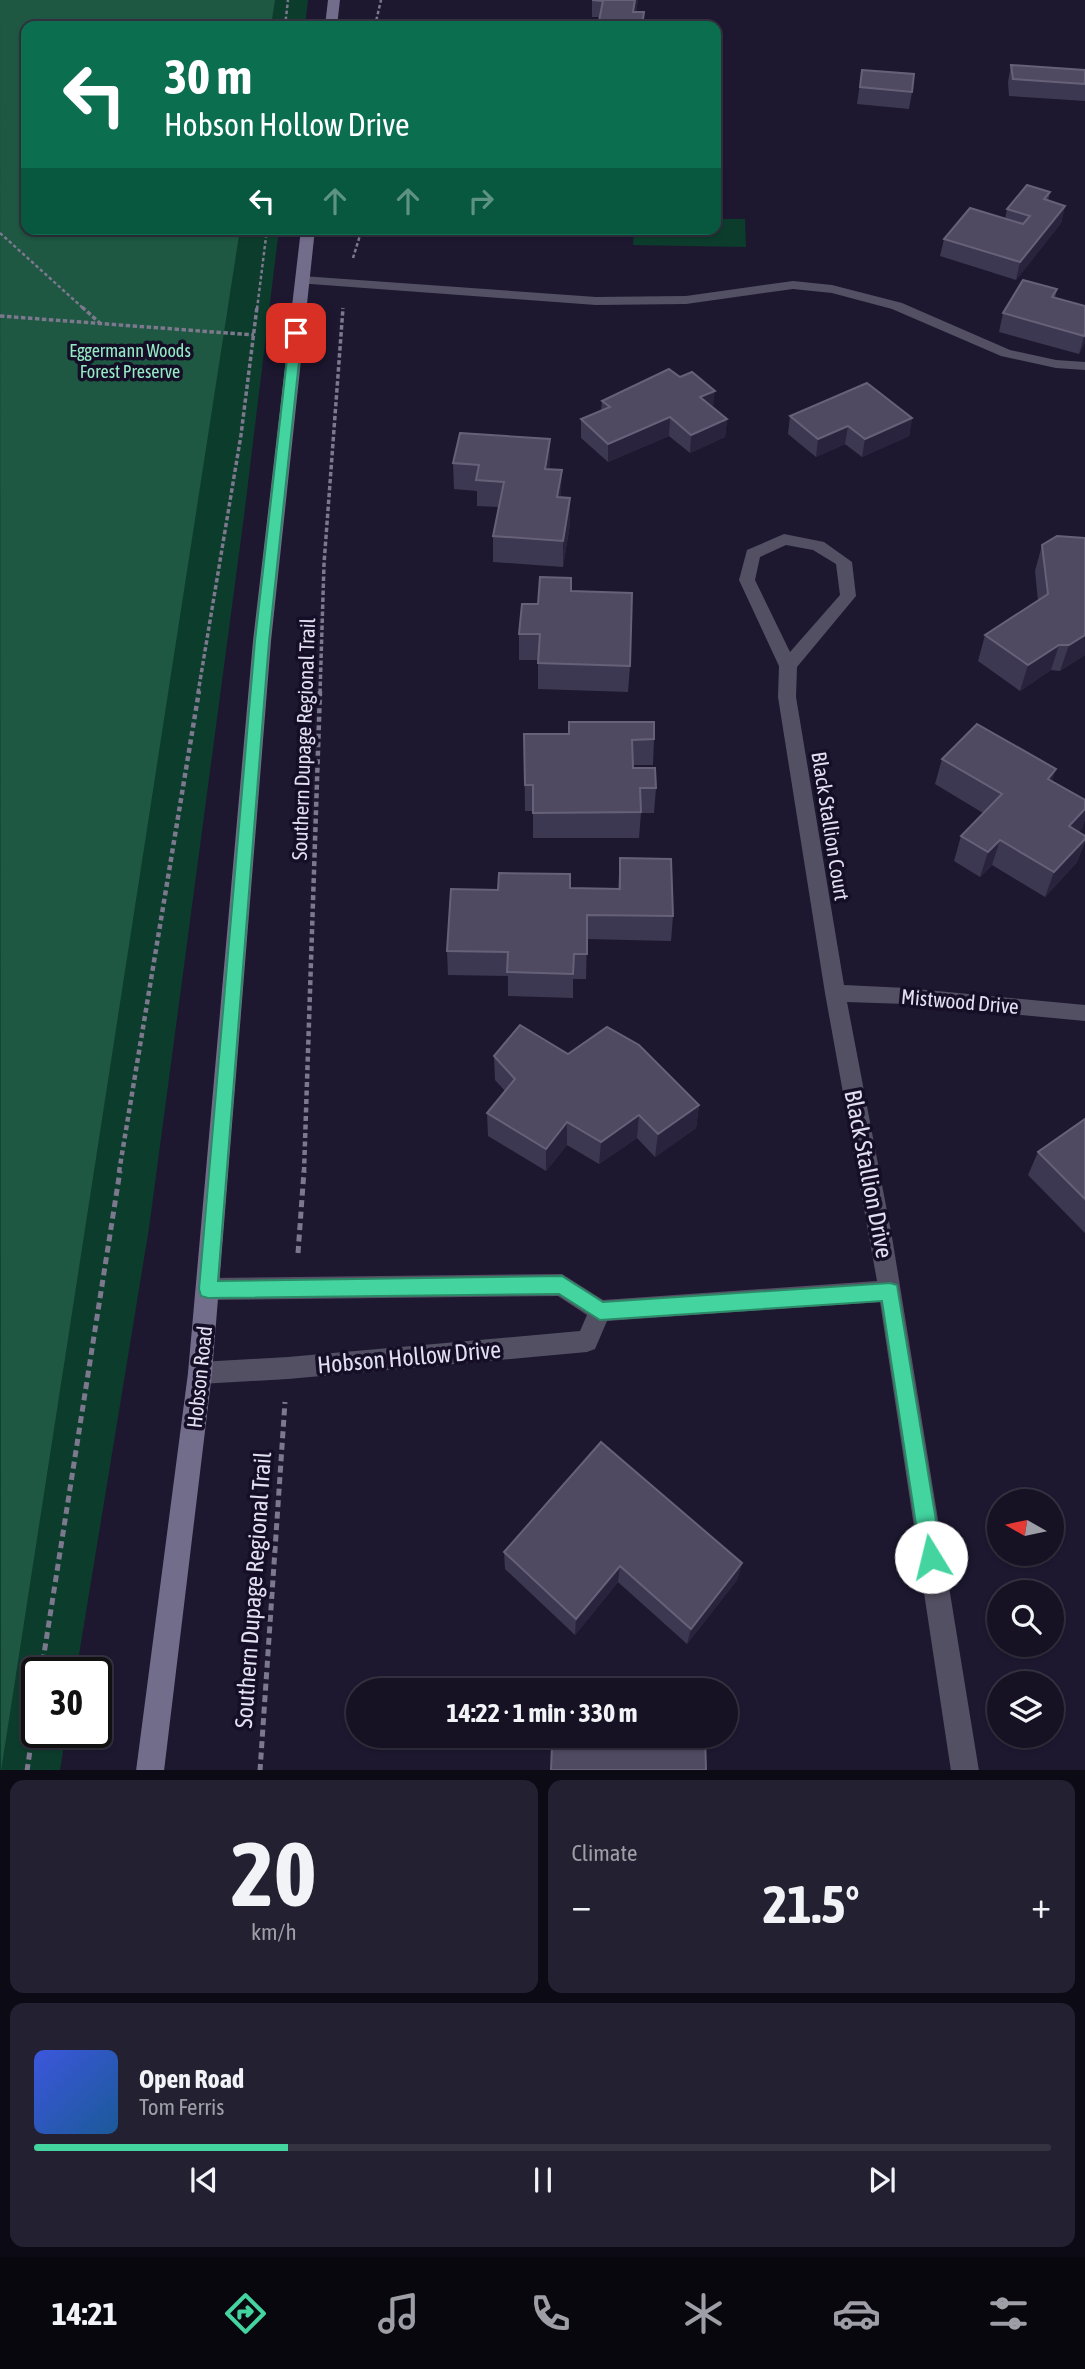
<!DOCTYPE html>
<meta charset="utf-8">
<style>
body{margin:0;font-family:"Asap Condensed",sans-serif;background:#232031;color:#f1f3f6;height:100vh;display:flex;flex-direction:column;font-size:26px;white-space:nowrap}
*{box-sizing:border-box;margin:0}
p{font-size:23px;color:#9e9ea6}
.icon{flex:none;width:38px;height:38px;fill:none;stroke:currentColor;stroke-width:2;stroke-linecap:round;stroke-linejoin:round}
.map{position:relative;height:1770px;overflow:hidden}
.sheet{display:flex;flex-direction:column;gap:10px;padding:10px;background:#0c0a14;flex:1}
.sheet>*{flex:none}
.guide{position:absolute;left:21px;top:21px;width:700px;height:214px;border-radius:14px;box-shadow:0 2px 5px #0004,0 0 0 2px #353241;background:#0b6e4f;color:#fff;overflow:hidden}
.needle{width:46px;rotate:279deg}
.tools{position:absolute;left:987px;top:1489px;display:grid;gap:14px}
.tools a{display:grid;place-items:center;width:77px;height:77px;border-radius:50%;background:#161224;box-shadow:0 2px 5px #0004,0 0 0 2px #353241;font-size:35px}
.speed{position:absolute;left:21px;top:1657px;display:flex;gap:14px;font-size:35px;font-weight:700;text-align:center}
.speed>*{display:grid;place-content:center;width:91px;height:91px;border-radius:50%;background:#161224;box-shadow:0 2px 5px #0004,0 0 0 2px #353241;line-height:1}
.speed .limit{border:4px solid #111;border-radius:10px;background:#fff;color:#111}
.pin{position:absolute;display:grid;place-items:center;width:60px;height:60px;color:#fff;margin:-30px;border-radius:14px;box-shadow:0 4px 10px #0006}
.me{position:absolute;width:77px;margin:-38px;rotate:351deg;stroke-linejoin:round;filter:drop-shadow(0 0 5px #0008)}
.turn{display:flex;align-items:center;gap:24px;height:147px;padding:0 28px;font-size:32px}
.turn .icon{width:91px;height:91px;stroke-width:2.5}
.turn b{display:block;font-size:49px;line-height:60px}
.lanes{display:flex;align-items:center;height:66px;padding:0 28px;background:#0003;justify-content:center;gap:35px;direction:ltr}
.lanes .off{opacity:.35}
.big{font-size:52px;font-weight:700;line-height:1.1}
.sheet .tile{flex:1;display:flex;flex-direction:column;justify-content:center;gap:10px;min-width:0;padding:0 24px;border-radius:14px;background:#232031}
.sheet .dial{align-items:center;gap:0}
.dial b{font-size:91px;line-height:1}
.song{display:flex;align-items:center;gap:21px}
.cover{width:84px;height:84px;border-radius:10px;background:linear-gradient(135deg,hsl(230 70% 55%),hsl(210 70% 35%))}
.played{height:7px;border-radius:4px;background:linear-gradient(90deg,#43d4a0 25%,#353241 25%)}
.keys{display:flex;justify-content:space-around;direction:ltr}
.heat{display:flex;justify-content:space-between;align-items:center;font-size:38px;direction:ltr}
.sheet .tiles{flex:1;display:grid;gap:10px;grid-template-columns:1fr 1fr}
.tile:last-child{grid-column:span 2}
.trip{position:absolute;left:346px;top:1678px;width:392px;height:70px;border-radius:35px;background:#161224;box-shadow:0 2px 5px #0004,0 0 0 2px #353241;font-weight:700;line-height:70px;text-align:center}
.dock{display:flex;height:112px;justify-content:space-around;align-items:center;background:#09070e;color:#9e9ea6}
.dock .icon{width:49px;height:49px}
.dock .on{color:#43d4a0}
.dock b{font-size:32px;color:#f1f3f6}
.map>svg:first-child{display:block}
</style>
<div class="map">
<svg width="1085" height="1771" viewBox="0 0 1085 1771">
<rect width="100%" height="100%" fill="#1d1830"/>
<g fill="#0c3d2c">
<path d="M0 0H308L305 26H26V229H279L244 516 149 1228 76 1673H37V1732L66 1733 60 1770 0 1771Z"/>
<path d="M716 219H745L746 247 633 245 634 229H716Z"/>
</g>
<path fill="#1e5742" d="M0 0H275L271 26H26V229H240L1 1771Z"/>
<g fill="none" stroke-linecap="round" stroke-linejoin="round">
<g stroke="#7c788d" stroke-width="2.5" stroke-dasharray="3.5 2.5" stroke-linecap="butt">
<path d="M285 26 288 0"/>
<path d="M375 26 381 0"/>
<path d="M0 233 84 309"/>
<path d="M353 258 362 229"/>
<path d="M257 309 267 229"/>
</g>
<g stroke="#7c788d" stroke-width="3.5" stroke-dasharray="4.5 2.5" stroke-linecap="butt">
<path d="M82 307 101 324"/>
<path d="M0 316 254 335"/>
<path d="M198 693 241 435 257 307"/>
<path d="M320 693 324 564 343 308"/>
</g>
<g stroke="#7c788d" stroke-width="4.5" stroke-dasharray="5 3.5" stroke-linecap="butt">
<path d="M119 1172 199 691"/>
<path d="M304 1172 320 691"/>
</g>
<g stroke="#7c788d" stroke-width="5" stroke-dasharray="7 4.5" stroke-linecap="butt">
<path d="M298 1253 304 1171"/>
<path d="M41 1673 120 1171"/>
<path d="M27 1771 37 1703"/>
<path d="M260 1771 285 1402"/>
</g>
<path fill="#545063" fill-rule="evenodd" d="M302 276 596 297 686 296 793 281 832 285 902 303 1010 350 1056 360 1085 362V370L1056 368 1001 356 892 309 832 293 793 289 686 304 596 305 297 283 295 280Z"/>
<path fill="#545063" fill-rule="evenodd" d="M784 534 824 542 852 562 856 596 797 667 796 697 844 985 906 988 1085 1005V1021L906 1004 847 1002 892 1237 979 1771H951L880 1302 607 1321 595 1349 587 1352 288 1379 200 1384 192 1381 188 1373 192 1365 200 1362 288 1357 580 1331 587 1315 558 1296 208 1300 200 1296 197 1289 200 1282 208 1278 562 1274 603 1300 877 1281 825 993 778 697 779 666 739 580 747 550ZM786 545 813 550 836 564 840 595 790 652 755 580 760 557Z"/>
<g fill="#736d8c" fill-rule="evenodd">
<path d="M328 0H340L337 26H325Z"/>
<path d="M301 229H315L271 641 212 1373 164 1771H136L188 1373 253 641Z"/>
</g>
</g>
<g fill="#3d3851">
<path d="M592 0H638L636 12 600 17H592Z"/>
<path d="M1011 65 1085 70V101L1009 96 1008 82Z"/>
<path d="M862 70 912 92 909 109 857 104Z"/>
<path d="M1050 192 1048 201 1065 206 1061 223 1016 280 940 256 944 239 1005 219 1007 209Z"/>
<path d="M1057 289 1055 298 1085 306V342L1079 354 999 332 1003 313Z"/>
<path d="M602 401 714 408 727 419 725 437 690 453 669 436 608 462 581 438V419L601 411Z"/>
<path d="M790 416 912 418 909 436 862 457 845 444 816 457 788 434Z"/>
<path d="M550 439 549 469 561 498H570V524L563 567 493 562V536L498 507 477 506V491L454 489 453 463Z"/>
<path d="M1042 545 1085 655 1060 671 1051 670 1020 691 978 661 985 635 1038 601 1035 571Z"/>
<path d="M571 578V591L630 666 628 692 538 689V660H519V634L538 604Z"/>
<path d="M524 734 654 739 653 765H633V768L656 788 654 813H641L639 838H533V811H525Z"/>
<path d="M942 759 1052 781 1085 800V819L1082 829 1078 832 1085 836V841L1077 862 1045 897 992 865 980 877 954 861 961 836 983 813 935 784Z"/>
<path d="M620 858 673 916 671 941 587 939 586 979H573V998L508 996V976L448 975 447 951 498 890 570 888 618 889Z"/>
<path d="M494 1056 699 1105 696 1128 655 1157 637 1138 599 1164 567 1145 546 1171 488 1136 487 1113 505 1091 495 1080Z"/>
<path d="M1085 1119V1233L1028 1175 1038 1152Z"/>
<path d="M504 1552 742 1563 737 1580 687 1644 618 1582 575 1635 505 1569Z"/>
</g>
<g fill="#29233d">
<path d="M635 0H638L633 26V12Z"/>
<path d="M1065 206 1061 223 1016 280 1020 262Z"/>
<path d="M1085 333V342L1079 354 1084 336Z"/>
<path d="M715 391 713 409 700 397Z"/>
<path d="M670 417 669 436 608 462V444Z"/>
<path d="M912 418 909 436 862 457 865 439Z"/>
<path d="M727 419 725 437 690 453 691 435Z"/>
<path d="M848 426 845 444 816 457 818 439Z"/>
<path d="M550 439V465L545 495V469Z"/>
<path d="M562 470 561 496 557 523V497Z"/>
<path d="M570 498V524L563 567V541Z"/>
<path d="M1085 635V655L1060 671 1069 645Z"/>
<path d="M1059 645 1051 670 1020 691 1028 665Z"/>
<path d="M1056 769 1048 795V779Z"/>
<path d="M1085 809V819L1082 829 1060 851 1069 826Z"/>
<path d="M1085 839 1077 862 1045 897 1054 872Z"/>
<path d="M1000 840 992 865 980 877 988 852Z"/>
<path d="M699 1105 696 1128 655 1157 658 1134Z"/>
<path d="M639 1115 637 1138 599 1164 601 1142Z"/>
<path d="M567 1122V1145L546 1171V1149Z"/>
<path d="M742 1563 737 1580 687 1644 691 1629Z"/>
<path d="M620 1566 618 1582 575 1635 576 1619Z"/>
</g>
<g fill="#4f4a62" stroke="#666178" stroke-width="2">
<path d="M592 0H635L633 12H644L642 26H598L603 1Z"/>
<path d="M1011 65 1085 70V84L1013 79Z"/>
<path d="M862 70 914 74 912 92 860 87Z"/>
<path d="M1027 185 1050 192 1044 199 1065 206 1020 262 944 239 970 208 1023 224 1030 216 1007 209Z"/>
<path d="M1023 280 1057 289 1052 297 1085 306V333L1084 336 1003 313Z"/>
<path d="M669 369 680 377 692 372 715 391 700 397 727 419 691 435 670 417 608 444 581 419 610 407 602 401Z"/>
<path d="M867 383 912 418 865 439 848 426 818 439 790 416Z"/>
<path d="M460 433 550 439 545 469 562 470 557 497 570 498 563 541 493 536 504 482 476 480 479 465 453 463Z"/>
<path d="M1057 536 1085 538V635L1069 645H1059L1028 665 985 635 1048 594 1042 545Z"/>
<path d="M540 577 571 578V591L632 593 630 666 538 663 540 634H519L522 604H538Z"/>
<path d="M569 722H654V739L632 740 633 768H655L656 788H640L641 812 533 813V785H525L524 734H569Z"/>
<path d="M977 724 1056 769 1048 779 1085 800V809L1069 826 1085 836V839L1054 872 1000 840 988 852 961 836 1002 794 942 759Z"/>
<path d="M620 858 671 859 673 916 587 915V954H574L573 974 507 972 508 952 447 951 451 889 498 890 499 873 570 874V888L620 889Z"/>
<path d="M520 1025 568 1054 607 1027 639 1045 699 1105 658 1134 639 1115 601 1142 567 1122 546 1149 487 1113 515 1079 494 1056Z"/>
<path d="M1085 1119V1199L1038 1152Z"/>
<path d="M601 1442 742 1563 691 1629 620 1566 576 1619 504 1552Z"/>
<path d="M577 1736H705L706 1770H551L552 1746 577 1748Z"/>
</g>
<path fill="#43d4a0" stroke="#2c8a68" stroke-width="2" d="M296 330 302 333 269 641 218 1281 562 1276 603 1302 890 1283 897 1285 942 1557 939 1564 931 1567 924 1564 921 1557 882 1301 600 1320 559 1294 208 1298 201 1296 199 1289 255 641 290 333Z"/>
<g text-anchor="middle" dominant-baseline="central" stroke-width="7" stroke-linejoin="round" paint-order="stroke">
<g font-size="18" fill="#94ebc5" stroke="#150e26">
<text x="130" y="350">Eggermann Woods<tspan x="130" dy="21">Forest Preserve</tspan></text>
</g>
<g font-size="21" fill="#e1dff0" stroke="#150e26">
<text transform="translate(303 739) rotate(-88)">Southern Dupage Regional Trail</text>
<text transform="translate(831 826) rotate(81)">Black Stallion Court</text>
<text transform="translate(960 1001) rotate(5)">Mistwood Drive</text>
<text transform="translate(199 1377) rotate(-84)">Hobson Road</text>
</g>
<g font-size="24" fill="#e1dff0" stroke="#150e26">
<text transform="translate(869 1174) rotate(79)">Black Stallion Drive</text>
<text transform="translate(409 1357) rotate(-5)">Hobson Hollow Drive</text>
<text transform="translate(253 1590) rotate(-86)">Southern Dupage Regional Trail</text>
</g>
</g>
</svg>
<div class="tools">
<a><svg class="needle" viewBox="-14 -14 28 28"><path d="M0-13l5 13h-10z" fill="#e53935"/><path d="M0 13l5-13h-10z" fill="#9e9ea6"/></svg></a>
<a><svg class="icon" aria-label="search" viewBox="0 0 24 24"><circle cx="10" cy="10" r="6"/><path d="M15 15l6 6"/></svg></a>
<a><svg class="icon" aria-label="layers" viewBox="0 0 24 24"><path d="M12 4l9 5-9 5-9-5zM3 14l9 5 9-5"/></svg></a>
</div>
<div class="speed"><div class="limit">30</div></div>
<div class="pin" style="left:296px;top:333px;background:#d93025"><svg class="icon" aria-label="arrive" viewBox="0 0 24 24"><path d="M6 21V4h12l-3 4 3 4H6"/></svg></div>
<svg class="me" style="left:931px;top:1557px" viewBox="-20 -20 40 40"><circle r="19" fill="#fff"/><path d="M0-13L10 11 0 6-10 11z" fill="#43d4a0"/></svg>
<div class="trip">14:22 · 1 min · 330 m</div>
<div class="guide">
<div class="turn"><svg class="icon" aria-label="left" viewBox="0 0 24 24"><path d="M17 20v-9H6M10 6l-5 5 5 5"/></svg><div><b>30 m</b>Hobson Hollow Drive</div></div>
<div class="lanes"><svg class="icon" aria-label="left" viewBox="0 0 24 24"><path d="M17 20v-9H6M10 6l-5 5 5 5"/></svg><svg class="icon off" aria-label="ahead" viewBox="0 0 24 24"><path d="M12 20V5M6 11l6-6 6 6"/></svg><svg class="icon off" aria-label="ahead" viewBox="0 0 24 24"><path d="M12 20V5M6 11l6-6 6 6"/></svg><svg class="icon off" aria-label="right" viewBox="0 0 24 24"><path d="M7 20v-9h11M14 6l5 5-5 5"/></svg></div>
</div>
</div>
<section class="sheet">
<div class="tiles">
<div class="tile dial"><b>20</b><p>km/h</p></div>
<div class="tile"><p>Climate</p>
<div class="heat"><a>−</a><b class="big">21.5°</b><a>+</a></div>
</div>
<div class="tile">
<div class="song"><i class="cover"></i><div><b>Open Road</b><p>Tom Ferris</p></div></div>
<div class="played"></div>
<div class="keys"><svg class="icon" aria-label="previous" viewBox="0 0 24 24"><path d="M18 5L8 12l10 7zM5 5v14"/></svg><svg class="icon" aria-label="pause" viewBox="0 0 24 24"><path d="M8 5v14M16 5v14"/></svg><svg class="icon" aria-label="next" viewBox="0 0 24 24"><path d="M6 5l10 7-10 7zM19 5v14"/></svg></div>
</div>
</div>
</section>
<nav class="dock">
<b>14:21</b>
<svg class="icon on" aria-label="directions" viewBox="0 0 24 24"><path d="M12 3l9 9-9 9-9-9zM9 14v-3h6M13 9l2 2-2 2"/></svg>
<svg class="icon" aria-label="music" viewBox="0 0 24 24"><path d="M9 18V5l10-2v13"/><circle cx="6" cy="18" r="3"/><circle cx="16" cy="16" r="3"/></svg>
<svg class="icon" aria-label="phone" viewBox="0 0 24 24"><path d="M5 4h4l2 5-3 2q2 4 5 5l2-3 5 2v4C11 20 4 13 5 4z"/></svg>
<svg class="icon" aria-label="climate" viewBox="0 0 24 24"><path d="M12 3v18M4 7l16 10M4 17L20 7"/></svg>
<svg class="icon" aria-label="car" viewBox="0 0 24 24"><path d="M5 17H2v-5l4-1 3-4h7l3 4 3 1v5h-3M9 17h6M6 11h13"/><circle cx="7" cy="17" r="2"/><circle cx="17" cy="17" r="2"/></svg>
<svg class="icon" aria-label="filters" viewBox="0 0 24 24"><path d="M4 7h16M4 17h16"/><circle cx="9" cy="7" r="2"/><circle cx="15" cy="17" r="2"/></svg>
</nav>
